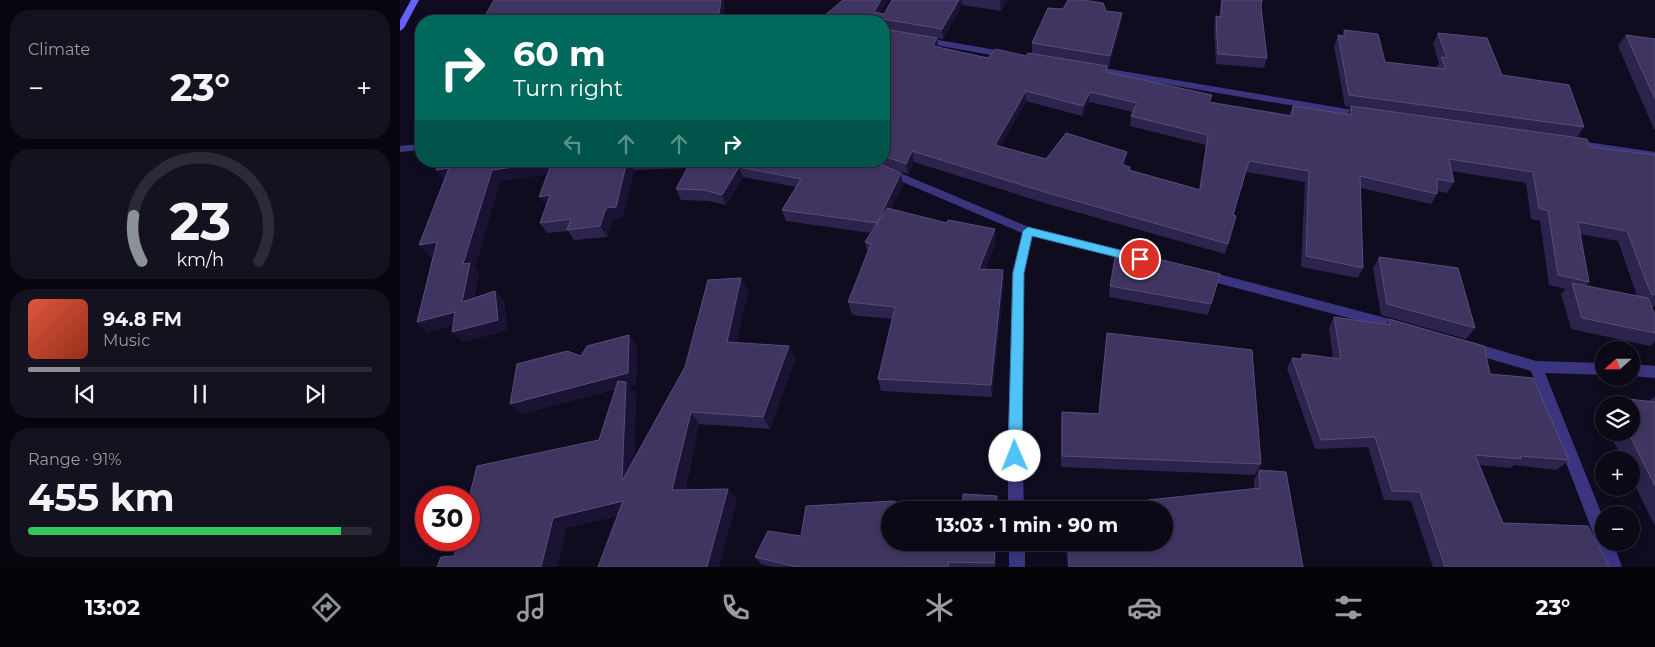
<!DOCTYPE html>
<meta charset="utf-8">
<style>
body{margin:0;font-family:Montserrat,sans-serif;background:#151220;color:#f1f3f6;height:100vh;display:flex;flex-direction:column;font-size:19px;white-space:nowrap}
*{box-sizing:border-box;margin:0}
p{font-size:16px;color:#9a9aa1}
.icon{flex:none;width:28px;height:28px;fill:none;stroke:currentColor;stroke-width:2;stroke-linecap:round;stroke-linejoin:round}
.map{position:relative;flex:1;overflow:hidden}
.sheet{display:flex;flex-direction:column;gap:10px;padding:10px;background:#07050d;width:400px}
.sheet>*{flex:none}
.top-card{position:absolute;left:15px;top:15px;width:475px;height:152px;border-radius:20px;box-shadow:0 2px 8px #0003,0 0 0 1px #2c2a36;background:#00695c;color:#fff;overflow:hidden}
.needle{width:32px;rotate:249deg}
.buttons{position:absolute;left:1195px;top:341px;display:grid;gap:10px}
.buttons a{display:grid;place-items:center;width:45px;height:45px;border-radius:50%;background:#0c0917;box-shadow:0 2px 8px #0003,0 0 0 1px #2c2a36;font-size:25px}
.speed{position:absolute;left:15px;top:486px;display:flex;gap:10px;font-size:25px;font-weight:700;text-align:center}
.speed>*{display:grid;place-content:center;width:65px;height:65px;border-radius:50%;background:#0c0917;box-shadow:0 2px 8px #0003,0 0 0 1px #2c2a36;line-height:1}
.speed .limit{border:8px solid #d22;background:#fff;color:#111}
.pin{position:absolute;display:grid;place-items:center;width:42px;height:42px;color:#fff;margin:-21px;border:2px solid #fff;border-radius:50%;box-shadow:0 1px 5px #0007}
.me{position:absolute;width:55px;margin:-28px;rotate:359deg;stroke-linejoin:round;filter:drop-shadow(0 0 4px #0008)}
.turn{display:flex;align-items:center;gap:18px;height:105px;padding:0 15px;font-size:22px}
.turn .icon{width:65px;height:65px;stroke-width:2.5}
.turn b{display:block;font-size:35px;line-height:42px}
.lanes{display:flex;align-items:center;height:48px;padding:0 15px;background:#0003;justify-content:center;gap:25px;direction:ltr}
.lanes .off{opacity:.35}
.big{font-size:38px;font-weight:700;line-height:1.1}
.sheet .tile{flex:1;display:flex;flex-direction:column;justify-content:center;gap:8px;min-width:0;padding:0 18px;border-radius:20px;background:#151220}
.sheet .dial{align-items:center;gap:0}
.dial svg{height:130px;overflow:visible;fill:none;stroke:#2c2a36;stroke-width:7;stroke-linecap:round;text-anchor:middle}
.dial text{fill:#f1f3f6;stroke:none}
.song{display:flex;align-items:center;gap:15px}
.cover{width:60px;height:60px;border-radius:8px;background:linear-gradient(135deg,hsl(10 70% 55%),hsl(10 70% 35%))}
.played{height:5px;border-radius:2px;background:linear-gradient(90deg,#8c9099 15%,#2c2a36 15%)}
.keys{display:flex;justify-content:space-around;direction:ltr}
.heat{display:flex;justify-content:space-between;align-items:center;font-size:28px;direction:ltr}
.charge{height:8px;border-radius:4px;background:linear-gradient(90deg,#34c759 91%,#2c2a36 0)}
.trip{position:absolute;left:481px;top:501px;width:292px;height:50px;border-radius:25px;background:#0c0917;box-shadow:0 2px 8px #0003,0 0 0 1px #2c2a36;font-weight:700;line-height:50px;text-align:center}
.dock{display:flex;height:80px;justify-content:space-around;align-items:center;background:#050409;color:#9a9aa1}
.dock .icon{width:35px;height:35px}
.dock .current{color:#8c9099}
.dock b{font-size:22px;color:#f1f3f6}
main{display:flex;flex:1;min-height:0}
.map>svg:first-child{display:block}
</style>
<main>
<section class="sheet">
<div class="tile"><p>Climate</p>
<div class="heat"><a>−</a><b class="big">23°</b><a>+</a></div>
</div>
<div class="tile dial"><svg viewBox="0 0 100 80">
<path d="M14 69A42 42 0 1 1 86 69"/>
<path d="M14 69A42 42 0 0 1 9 41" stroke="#8c9099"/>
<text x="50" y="56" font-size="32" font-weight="700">23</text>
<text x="50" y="72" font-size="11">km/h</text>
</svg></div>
<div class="tile">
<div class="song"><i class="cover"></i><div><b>94.8 FM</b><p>Music</p></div></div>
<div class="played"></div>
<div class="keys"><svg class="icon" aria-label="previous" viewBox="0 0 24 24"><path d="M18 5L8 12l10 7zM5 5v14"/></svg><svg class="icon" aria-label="pause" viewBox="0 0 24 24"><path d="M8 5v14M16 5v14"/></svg><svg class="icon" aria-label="next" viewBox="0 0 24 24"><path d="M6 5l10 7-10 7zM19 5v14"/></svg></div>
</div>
<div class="tile"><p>Range · 91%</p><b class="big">455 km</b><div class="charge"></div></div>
</section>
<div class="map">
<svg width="1255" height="567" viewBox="0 0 1255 567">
<rect width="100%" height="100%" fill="#100c1f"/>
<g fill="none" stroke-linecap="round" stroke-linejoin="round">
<g fill="#3b357f" fill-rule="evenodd">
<path d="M521 37 608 52 612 55 608 58 518 42V38Z"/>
<path d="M692 66 965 112 970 115 965 118 689 71V67Z"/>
<path d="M1173 140 1255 152V158L1169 145 1168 143Z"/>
<path d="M21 144V150L0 152V146Z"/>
<path d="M488 168 631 228 733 253 739 257 733 261 633 236 624 273 622 438 624 510H608V438L612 273 622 233 484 174 483 172 484 170Z"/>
<path d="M803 270 1001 322 1006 323 1008 327 1006 331 1001 332 799 278 797 275 799 272Z"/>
<path d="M1071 342 1136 361 1204 363V375L1145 373 1204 520V542H1213L1222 567H1206L1131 371 1066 352 1064 348 1066 344Z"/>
<path d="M1231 364 1255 366V378L1231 376Z"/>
<rect x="609" y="542" width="16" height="25"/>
</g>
<path fill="#6961ff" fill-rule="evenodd" d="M11 0H19L4 28 0 31V20Z"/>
</g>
<g fill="#2d244d" fill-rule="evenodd">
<path d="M489 0 480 13 484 14 492 0H608L601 11 562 5 543 39 537 38 538 47 588 58 626 56 632 53V43L663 9 706 11 722 13 721 23 709 67H707V72L812 95 810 102 889 115 893 106 947 114 950 107 945 106 934 46 938 35 942 36 944 30 985 62 1036 68 1039 63 1033 44 1038 33 1184 127 1177 137 1190 147 1255 155V307H1252L1255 315V341L1250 346 1171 329 1161 294 1166 289 1149 285 1140 221 1131 219 1126 183 1051 171 1054 182 1047 193 1037 191V194L1031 204 961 188 963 268 958 278 901 267 905 182 846 172 833 215 828 244 825 254 648 204 514 162 508 174 488 168 503 184 491 209 596 242 585 269 603 270 604 283 592 397 481 391 478 379 492 319 452 315 448 302 468 253 465 242 471 233 386 221 382 210 396 187 343 177 326 205 309 201 281 200 276 189 288 168 234 170 222 217 213 219 207 237 174 240 168 231 147 233 140 223 146 206 147 174 100 181 75 267 79 273 74 298 95 291 104 302 107 330 63 342 53 325 27 332 17 322 33 255 29 256 44 180 40 161H484V21H418ZM626 101 682 116 689 102 733 112 731 116 730 126 806 145 799 189 730 170V167L725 166 726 163 646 159 600 147ZM1180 234 1218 241 1237 296 1186 286 1189 282Z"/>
<path d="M821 0H862L861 7 867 58 864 68 816 64 814 27 816 16 819 17Z"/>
<path d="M1226 35 1255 39V129H1254L1218 46Z"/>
<path d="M979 257 1075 328 1066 339 981 315 973 268Z"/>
<path d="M341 278 348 292 336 342 395 359 370 429 299 424 285 490 337 500 217 516 166 528 157 567H37L54 556 199 440 216 389 121 414 181 356 237 347 236 384 229 386 236 395 234 459Z"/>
<path d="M710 286 811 304 808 315 709 297Z"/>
<path d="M934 317 986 324 989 319 1090 374 1169 460 1157 470 1114 465 1111 468 1080 465 1103 523 1209 567H1033L1011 501 984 500 968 447 915 449 887 368 892 358 900 359 902 354 933 358 929 328Z"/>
<path d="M707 333 861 464 855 475 661 467V424L662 412 699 413Z"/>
<path d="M1255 396V526L1231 477V460H1223L1209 432H1231V405H1204V421L1198 408 1210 397 1249 401Z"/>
<path d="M859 470 903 567H668L665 542H765L745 510 748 500 854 489V480Z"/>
<path d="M401 536 596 542 595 567H373L361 564 355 557Z"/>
</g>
<g fill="#1a1333">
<path d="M321 0H325L323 21H318Z"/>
<path d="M481 0H489L475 21 474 12Z"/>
<path d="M559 0H562V5L543 39 542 29Z"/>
<path d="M601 0H608L601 11 600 1Z"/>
<path d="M722 13 721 23 709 67 710 56Z"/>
<path d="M537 38 538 48 533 46Z"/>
<path d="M626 91V101L595 156V145Z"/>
<path d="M690 92 689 102 682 116 683 106Z"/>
<path d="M512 151 514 162 508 174 506 164Z"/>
<path d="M727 152 726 163 720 175 722 165Z"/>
<path d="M227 161H229L234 170 222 217 213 219 207 237 200 226 206 208Z"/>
<path d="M152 162 159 173 100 181 75 267 79 273 72 313 62 302 63 264 92 170Z"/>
<path d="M339 167 343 177 326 205 322 195Z"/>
<path d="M49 168 45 181 36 170Z"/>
<path d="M501 173 503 184 480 234 477 223Z"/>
<path d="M150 195 147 207 139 197Z"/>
<path d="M595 229 596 242 580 282 579 269Z"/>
<path d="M37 242 46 253 29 256 19 245Z"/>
<path d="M603 270 604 283 592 397 591 385Z"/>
<path d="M341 278 348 292 334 355 327 342Z"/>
<path d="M95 291 104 302 107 330 63 342 52 332Z"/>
<path d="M55 312 66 322 27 332 17 322Z"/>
<path d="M229 335 237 347 236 384 229 386 236 395 233 492 222 481 226 386 121 414 110 404Z"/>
<path d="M389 346 395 359 370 429 363 417Z"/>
<path d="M291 412 299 424 282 501 272 490Z"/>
<path d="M328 489 337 500 319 567H307Z"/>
<path d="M223 501 234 512 166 528 157 567H141L153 518Z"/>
<path d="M595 542H596L594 567V563Z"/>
</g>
<g fill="#3f3560" stroke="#564d79" fill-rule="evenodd">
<path d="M94 0H321L318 21H82Z"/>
<path d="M443 0H481L474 12 484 14 492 0H559L542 29 483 19 480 21H418Z"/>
<path d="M668 0H683L703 3 706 11 722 13 710 56 632 43 648 8 663 9Z"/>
<path d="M822 0H862L861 7 867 58 818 54 816 16 821 17Z"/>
<path d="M484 29 537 38 533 46 588 58 596 49 626 56 628 53 707 66 706 72 812 95 809 102 892 116 893 106 952 115 951 106 1187 139 1190 147 1255 155V295L1251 294 1227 231 1178 222 1189 282 1158 275 1148 211 1139 208 1133 172 1049 159 1054 182 1037 179V194L960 176 963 268 906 256 909 171 849 161 833 215 836 216 828 244 648 193 512 151 506 164 484 156ZM626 91 683 106 690 92 737 103 731 116 808 135 800 190 729 170 730 167 722 165 727 152 666 133 646 159 595 145Z"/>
<path d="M944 30 978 34 985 62 1046 69 1041 57 1047 58 1038 33 1087 38 1102 75 1169 85 1184 127 949 95 938 35 946 37Z"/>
<path d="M1226 35 1255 39V99Z"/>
<path d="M40 161H227L216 207 206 208 200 226 167 230 171 219 140 223 150 195 139 197 152 162 92 170 63 264 70 263 62 302 95 291 98 320 52 332 55 312 17 322 37 242 19 245 49 168 36 170Z"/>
<path d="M291 161H468L482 165 501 173 477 223 382 210 401 179 339 167 322 195 304 190 276 189Z"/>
<path d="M487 208 547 223 548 220 595 229 579 269 603 270 591 385 478 379 495 307 448 302 471 244 465 242Z"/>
<path d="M716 252 750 257 820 274 811 304 710 286Z"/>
<path d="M979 257 1058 268 1075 328 987 304Z"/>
<path d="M341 278 327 342 389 346 363 417 291 412 272 490 328 489 307 567H198L223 501 153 518 141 567H37L41 557 54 556 58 540H69V498L77 466 199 440 218 381 226 382 222 481 285 367 308 280Z"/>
<path d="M1172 283 1248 298 1255 315V333L1182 318Z"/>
<path d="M934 317 990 325 989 319 1084 346 1090 374 1133 378 1169 460 1120 456 1121 459 1075 455 1103 523 1188 526 1209 567H1045L1020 492 992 491 975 437 921 440 892 358 902 359V354L941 359Z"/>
<path d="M707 333 852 350 861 464 662 456V412L699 414Z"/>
<path d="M229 335 228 373 110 404 117 364 167 351 181 356 187 346Z"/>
<path d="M1210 397 1255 402V486L1228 432H1231V405H1214Z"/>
<path d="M859 470 886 472 903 567H669V552L667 542H765V510H748V500L860 488Z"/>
<path d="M563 494 597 496 596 510H562Z"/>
<path d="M493 501 519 510H490V542H595L594 563 548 562V567H397L355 557 368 531 401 536 406 506Z"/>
<path d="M699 505 747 510H662V509Z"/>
</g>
<path fill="#4fc3f7" stroke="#337fa1" d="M628 227 740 255 745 259 740 263 632 236 624 273 622 456 620 460 615 462 610 460 608 456 613 273 623 231Z"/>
</svg>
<div class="buttons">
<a><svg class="needle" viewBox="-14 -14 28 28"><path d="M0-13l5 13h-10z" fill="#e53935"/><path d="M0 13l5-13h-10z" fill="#9a9aa1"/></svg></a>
<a><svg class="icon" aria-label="layers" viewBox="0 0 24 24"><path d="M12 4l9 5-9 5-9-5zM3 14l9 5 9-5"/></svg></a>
<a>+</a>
<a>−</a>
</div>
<div class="speed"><div class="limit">30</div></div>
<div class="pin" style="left:740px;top:259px;background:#d93025"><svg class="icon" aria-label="arrive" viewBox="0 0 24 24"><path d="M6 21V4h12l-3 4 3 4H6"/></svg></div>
<svg class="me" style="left:615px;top:456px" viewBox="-20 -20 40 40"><circle r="19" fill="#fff"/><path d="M0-13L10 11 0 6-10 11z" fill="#4fc3f7"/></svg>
<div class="trip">13:03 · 1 min · 90 m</div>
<div class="top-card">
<div class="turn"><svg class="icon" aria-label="right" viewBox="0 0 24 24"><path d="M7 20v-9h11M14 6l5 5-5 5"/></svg><div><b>60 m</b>Turn right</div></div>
<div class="lanes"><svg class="icon off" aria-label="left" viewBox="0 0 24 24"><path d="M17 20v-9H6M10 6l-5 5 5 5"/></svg><svg class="icon off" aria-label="ahead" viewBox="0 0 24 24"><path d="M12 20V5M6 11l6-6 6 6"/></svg><svg class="icon off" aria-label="ahead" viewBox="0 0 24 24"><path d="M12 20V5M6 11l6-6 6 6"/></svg><svg class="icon" aria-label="right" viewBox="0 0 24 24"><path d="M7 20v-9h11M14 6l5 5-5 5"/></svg></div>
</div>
</div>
</main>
<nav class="dock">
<b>13:02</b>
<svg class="icon current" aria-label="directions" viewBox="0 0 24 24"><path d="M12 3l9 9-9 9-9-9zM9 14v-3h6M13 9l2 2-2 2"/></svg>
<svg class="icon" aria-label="music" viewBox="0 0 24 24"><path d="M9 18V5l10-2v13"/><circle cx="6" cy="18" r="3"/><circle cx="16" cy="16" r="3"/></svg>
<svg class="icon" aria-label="phone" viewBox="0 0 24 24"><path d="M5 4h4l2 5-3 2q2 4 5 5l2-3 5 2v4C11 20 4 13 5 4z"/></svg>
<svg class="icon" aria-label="climate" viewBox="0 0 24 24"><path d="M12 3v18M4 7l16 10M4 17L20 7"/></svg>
<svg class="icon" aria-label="car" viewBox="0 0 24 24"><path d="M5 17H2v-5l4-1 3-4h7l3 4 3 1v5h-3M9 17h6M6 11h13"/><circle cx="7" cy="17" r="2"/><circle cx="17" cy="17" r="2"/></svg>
<svg class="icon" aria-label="filters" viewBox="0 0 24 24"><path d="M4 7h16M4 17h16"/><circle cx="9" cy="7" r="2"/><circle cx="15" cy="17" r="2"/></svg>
<b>23°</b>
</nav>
